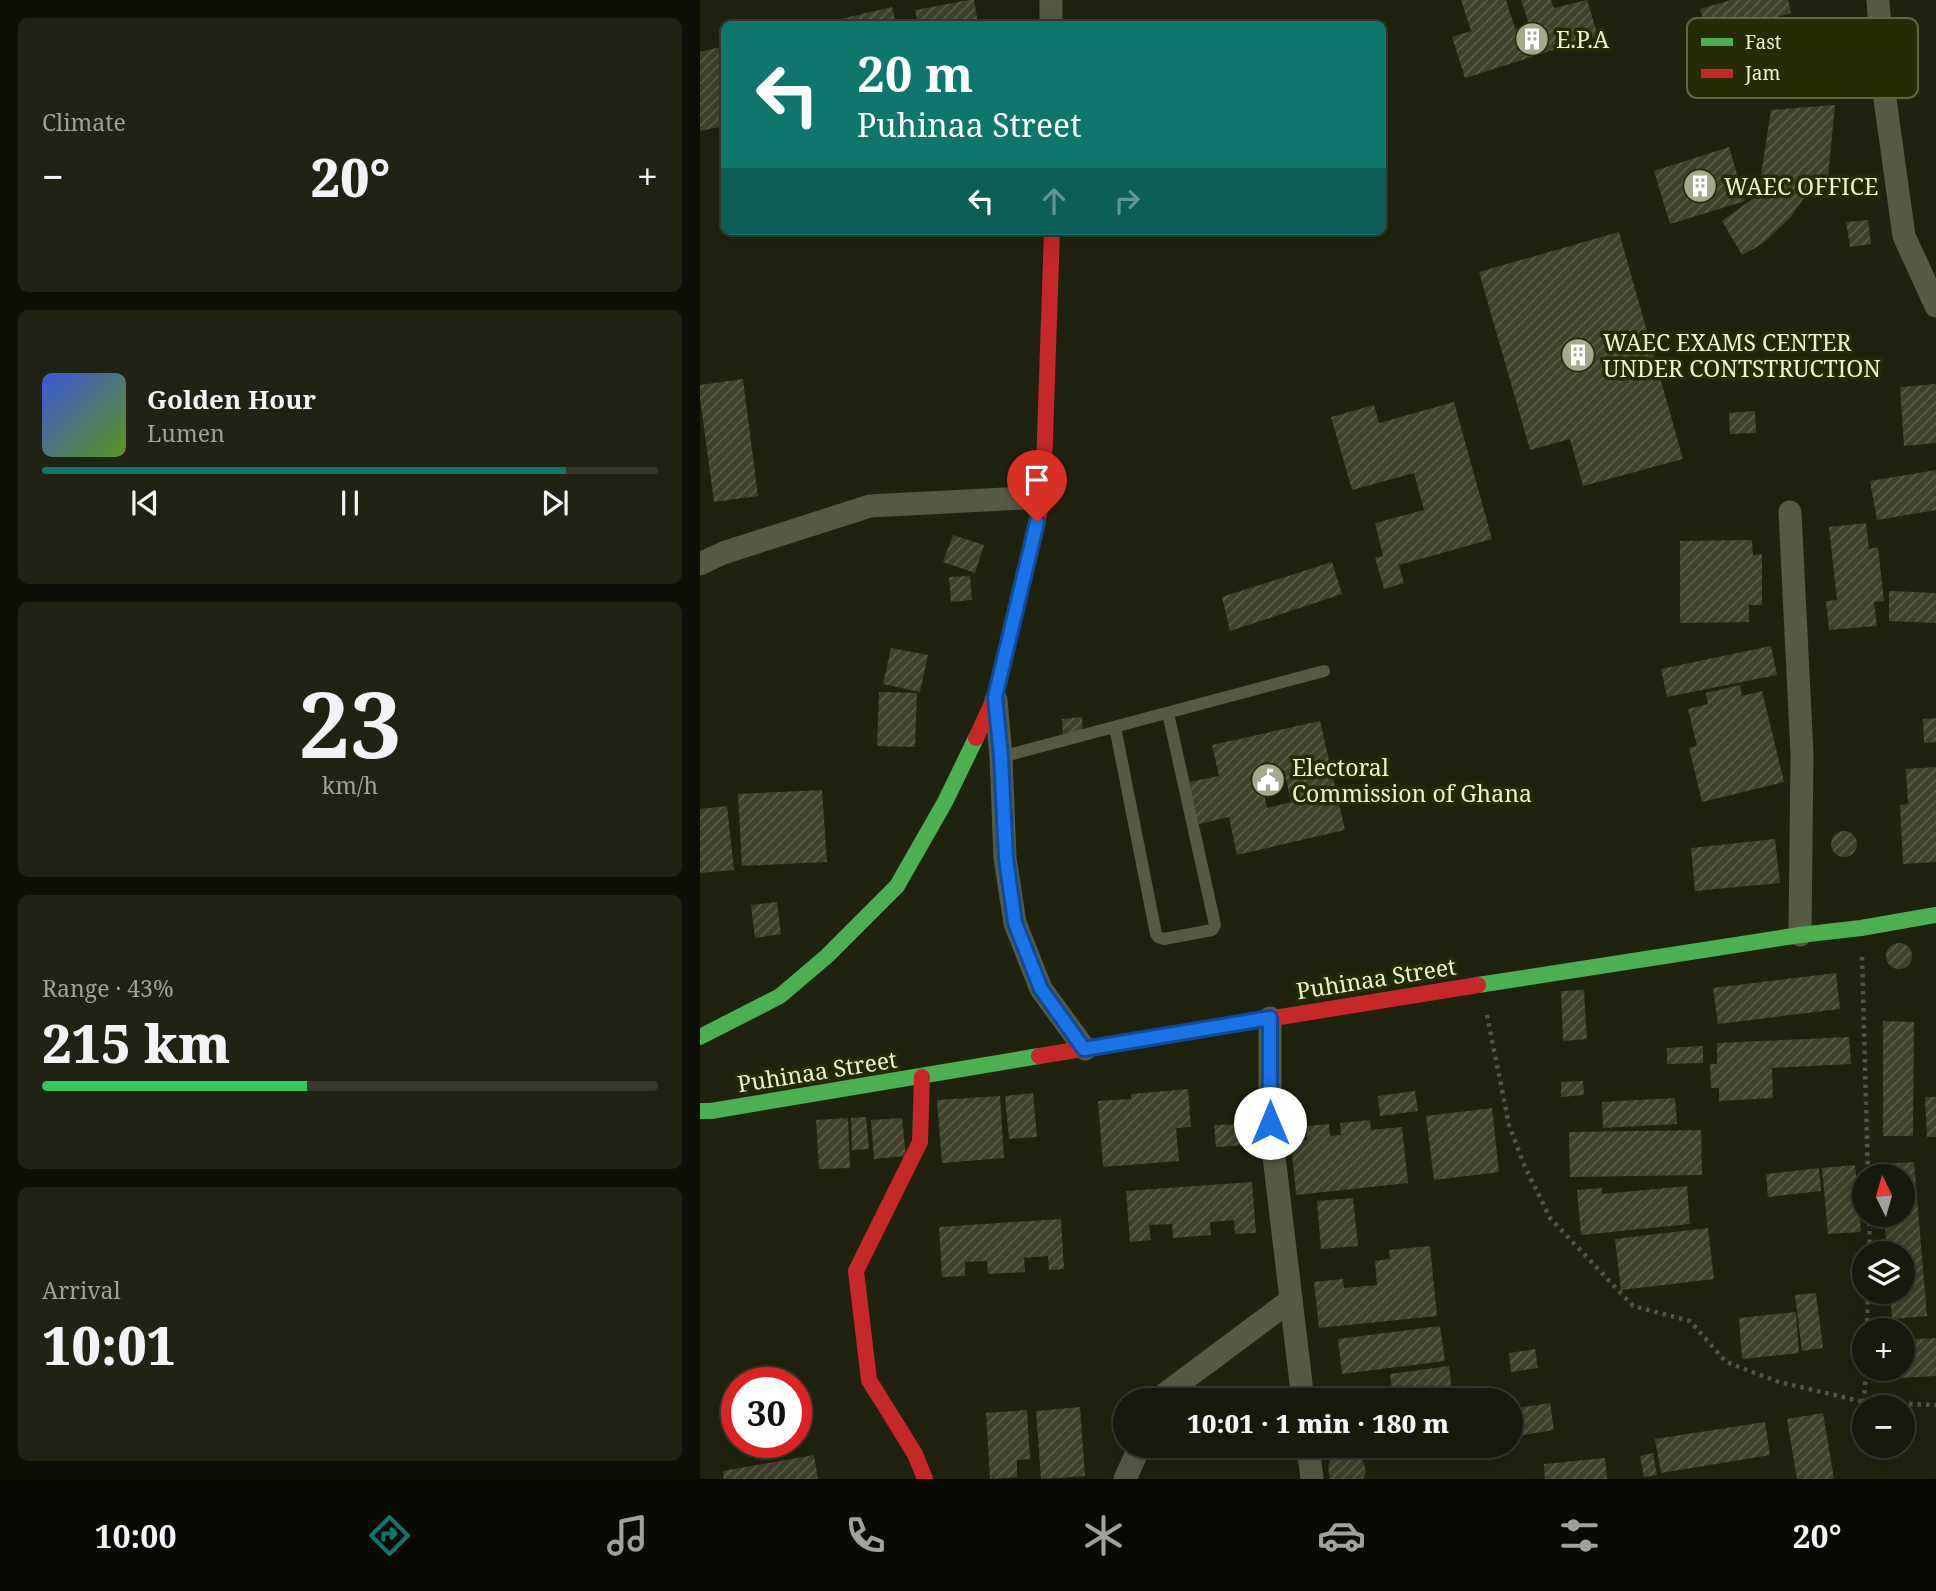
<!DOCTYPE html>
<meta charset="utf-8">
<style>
body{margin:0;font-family:"Noto Serif",serif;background:#202313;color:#f1f3f6;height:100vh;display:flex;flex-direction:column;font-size:26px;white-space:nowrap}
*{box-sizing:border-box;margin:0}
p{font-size:23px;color:#9ea19c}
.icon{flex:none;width:38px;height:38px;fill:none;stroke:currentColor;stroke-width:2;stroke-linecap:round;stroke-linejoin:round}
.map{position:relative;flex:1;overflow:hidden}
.details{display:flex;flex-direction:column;gap:18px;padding:18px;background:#0d0e06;width:700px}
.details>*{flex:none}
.top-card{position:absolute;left:21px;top:21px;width:665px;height:214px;border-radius:10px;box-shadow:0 7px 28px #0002,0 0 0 2px #36382b;background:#0f766e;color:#fff;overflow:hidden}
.needle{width:46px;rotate:355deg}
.fabs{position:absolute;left:1152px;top:1164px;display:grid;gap:14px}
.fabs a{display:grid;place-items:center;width:63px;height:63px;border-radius:50%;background:#171a0a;box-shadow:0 7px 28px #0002,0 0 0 2px #36382b;font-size:35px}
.speed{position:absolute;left:21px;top:1367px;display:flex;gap:14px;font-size:35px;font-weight:700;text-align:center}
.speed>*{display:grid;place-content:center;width:91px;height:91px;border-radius:50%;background:#171a0a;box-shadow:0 7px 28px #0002,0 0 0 2px #36382b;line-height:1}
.speed .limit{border:10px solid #d22;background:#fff;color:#111}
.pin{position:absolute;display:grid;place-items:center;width:60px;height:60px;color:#fff;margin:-72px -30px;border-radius:50% 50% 50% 0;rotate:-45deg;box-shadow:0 0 7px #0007}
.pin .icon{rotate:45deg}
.me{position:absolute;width:77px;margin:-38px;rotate:0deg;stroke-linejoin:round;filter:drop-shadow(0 0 5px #0008)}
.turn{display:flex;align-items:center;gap:24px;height:147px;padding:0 21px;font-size:32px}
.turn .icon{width:91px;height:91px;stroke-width:2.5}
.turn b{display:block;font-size:49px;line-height:60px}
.lanes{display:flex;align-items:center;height:66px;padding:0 21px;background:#0003;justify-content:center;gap:35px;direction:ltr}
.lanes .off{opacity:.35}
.big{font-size:52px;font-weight:800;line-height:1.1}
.details .card{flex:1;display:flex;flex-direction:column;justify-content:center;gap:10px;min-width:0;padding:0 24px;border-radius:10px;background:#202313}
.details .dial{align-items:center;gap:0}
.dial b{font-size:91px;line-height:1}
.song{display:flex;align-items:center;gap:21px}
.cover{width:84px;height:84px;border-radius:10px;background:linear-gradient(135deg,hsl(230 70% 55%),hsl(90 70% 35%))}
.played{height:7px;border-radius:4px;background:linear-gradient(90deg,#0f766e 85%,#36382b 85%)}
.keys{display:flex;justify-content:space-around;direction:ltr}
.heat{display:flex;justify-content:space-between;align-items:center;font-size:38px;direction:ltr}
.charge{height:10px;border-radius:5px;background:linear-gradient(90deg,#34c759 43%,#36382b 0)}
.trip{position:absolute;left:413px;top:1388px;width:410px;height:70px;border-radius:35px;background:#171a0a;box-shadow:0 7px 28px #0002,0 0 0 2px #36382b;font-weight:800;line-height:70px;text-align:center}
.tabs{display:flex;height:112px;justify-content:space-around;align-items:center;background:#090a04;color:#9ea19c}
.tabs .icon{width:49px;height:49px}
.tabs .active{color:#0f766e}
.tabs b{font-size:32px;color:#f1f3f6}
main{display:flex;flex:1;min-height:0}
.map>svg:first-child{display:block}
</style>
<main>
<section class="details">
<div class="card"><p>Climate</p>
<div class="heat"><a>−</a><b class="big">20°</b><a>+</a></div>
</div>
<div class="card">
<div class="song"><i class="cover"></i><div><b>Golden Hour</b><p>Lumen</p></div></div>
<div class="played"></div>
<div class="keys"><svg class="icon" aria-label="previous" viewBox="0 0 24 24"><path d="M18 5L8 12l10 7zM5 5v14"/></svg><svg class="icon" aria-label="pause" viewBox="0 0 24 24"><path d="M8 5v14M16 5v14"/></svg><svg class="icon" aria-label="next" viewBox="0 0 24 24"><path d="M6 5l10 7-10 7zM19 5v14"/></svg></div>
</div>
<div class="card dial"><b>23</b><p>km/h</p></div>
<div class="card"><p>Range · 43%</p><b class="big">215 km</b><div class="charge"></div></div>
<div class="card"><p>Arrival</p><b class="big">10:01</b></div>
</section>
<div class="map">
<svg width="1236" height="1479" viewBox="0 0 1236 1479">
<defs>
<pattern id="building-hatch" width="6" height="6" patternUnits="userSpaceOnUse" patternTransform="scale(1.75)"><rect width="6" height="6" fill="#3e4228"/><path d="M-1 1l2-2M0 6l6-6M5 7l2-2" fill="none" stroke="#5a5e46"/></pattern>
</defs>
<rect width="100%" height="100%" fill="#1f230d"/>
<g fill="url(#building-hatch)" fill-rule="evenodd">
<path d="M269 0H274L278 24H218L215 10Z"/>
<path d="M761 0H806L815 29 829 24 821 0H851L854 8 887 0 898 36 765 78 752 37 771 31Z"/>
<path d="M1031 0H1088L1091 13 1009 37 1000 9Z"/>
<path d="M192 7 196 24H123V23Z"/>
<path d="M24 46V126L0 131V52Z"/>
<path d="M1135 105 1127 186H1112L1090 218 1062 244 1042 255 1022 221 1058 195 1071 110Z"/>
<path d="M1029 147 1045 201 970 224 954 171Z"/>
<path d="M1168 220 1171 244 1150 247 1146 222Z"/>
<path d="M919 232 983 459 883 486 870 439 830 450 779 272Z"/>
<path d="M43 379 58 496 14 502 0 398V385Z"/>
<path d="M1236 384V443L1204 446 1200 387Z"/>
<path d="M754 402 792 539 699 565 704 583 684 589 675 558 683 556 675 523 724 510 714 473 652 490 631 417 674 405 679 423Z"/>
<path d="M1055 411 1056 433 1030 434 1029 413Z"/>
<path d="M1236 470V510L1177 520 1170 481Z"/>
<path d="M1166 523 1169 549 1178 547 1184 601 1174 602 1177 626 1129 630 1126 601 1137 600 1129 527Z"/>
<path d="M253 535 284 545 275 573 243 562Z"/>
<path d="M1052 540 1053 555 1062 554V605H1049V622L980 623V541Z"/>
<path d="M632 562 642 594 530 631 522 597Z"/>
<path d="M270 576 272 600 251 602 249 577Z"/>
<path d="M1189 591 1236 593V623L1189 621Z"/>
<path d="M1071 646 1077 675 967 697 961 669Z"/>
<path d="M191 648 228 655 220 692 183 684Z"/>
<path d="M1040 685 1042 696 1062 691 1084 782 1002 802 989 748 997 746 988 709 1008 704 1006 693Z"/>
<path d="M179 692 217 693 215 747 177 746Z"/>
<path d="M382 717 383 733 363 735 362 719Z"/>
<path d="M1236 718V742L1224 743 1223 719Z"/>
<path d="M620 721 645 830 537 855 529 817 499 824 489 782 519 776 512 745ZM584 770 591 802 567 808 560 775Z"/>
<path d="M1236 767V862L1203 864 1200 805 1208 804 1206 769Z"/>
<path d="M122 790 127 862 42 866 38 794Z"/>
<path d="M27 806 34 870 0 873V809Z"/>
<circle cx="1144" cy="844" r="13"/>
<path d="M1075 839 1080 883 995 891 991 848Z"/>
<path d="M77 902 81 934 55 938 51 905Z"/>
<circle cx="1199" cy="956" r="13"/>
<path d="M1136 973 1140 1009 1018 1024 1013 988Z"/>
<path d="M884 990 887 1039 863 1041 861 991Z"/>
<path d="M1183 1021 1214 1022 1213 1136H1183Z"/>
<path d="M1149 1037 1151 1064 1072 1068 1073 1098 1019 1101V1088H1011L1010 1064H1017V1043Z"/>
<path d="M1003 1046V1063L967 1064V1048Z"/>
<path d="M883 1081 884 1095 861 1097V1082Z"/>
<path d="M488 1089 491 1127 476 1128 479 1161 403 1167 398 1101 431 1099V1094Z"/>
<path d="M715 1091 718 1111 680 1116 678 1096Z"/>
<path d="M333 1093 337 1137 309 1139 305 1096Z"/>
<path d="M300 1096 304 1158 242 1163 237 1100Z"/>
<path d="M1225 1097H1236V1137H1227Z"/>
<path d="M975 1098 977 1124 903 1128 902 1102Z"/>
<path d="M792 1108 799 1172 734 1180 726 1116Z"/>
<path d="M166 1117 169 1149 152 1150 151 1118Z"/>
<path d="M148 1118 150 1168 119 1169 116 1120Z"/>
<path d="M202 1118 206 1156 174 1159 171 1120Z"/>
<path d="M670 1120 671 1130 702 1127 708 1183 596 1195 591 1141 607 1140 606 1126 629 1124 630 1136 641 1135 640 1123Z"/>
<path d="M545 1124 547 1145 516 1147 514 1125Z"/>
<path d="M1001 1130 1002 1175 870 1177 869 1132Z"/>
<path d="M1214 1162 1227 1316 1192 1319 1190 1292H1202V1253H1187L1184 1214H1202V1176H1181L1180 1164Z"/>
<path d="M1155 1165 1161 1232 1128 1234 1122 1168Z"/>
<path d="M1119 1168 1121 1191 1068 1197 1066 1174Z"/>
<path d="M552 1182 556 1233 535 1234 534 1220 510 1222 511 1235 473 1238 472 1224 449 1225 451 1240 430 1242 426 1191Z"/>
<path d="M987 1186 990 1224 881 1235 877 1190 902 1188V1194Z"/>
<path d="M653 1198 658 1246 621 1249 617 1201Z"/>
<path d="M361 1219 364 1269 349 1270 348 1256 324 1258 325 1272 288 1274 287 1261 265 1262V1276L242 1277 239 1227Z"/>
<path d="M1008 1228 1014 1279 921 1290 915 1239Z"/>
<path d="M730 1246 737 1316 619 1328 614 1282 643 1279 644 1288 677 1285 675 1261 690 1259 689 1250Z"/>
<path d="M1116 1293 1123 1348 1102 1351 1095 1295Z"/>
<path d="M1096 1312 1099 1353 1042 1359 1039 1318Z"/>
<path d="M740 1326 745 1361 642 1374 638 1339Z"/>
<path d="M1236 1338V1376L1201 1378 1202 1340Z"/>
<path d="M835 1349 838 1368 811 1372 809 1353Z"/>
<path d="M749 1366 753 1400H683L682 1392 692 1391 690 1374Z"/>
<path d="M850 1403 854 1430 810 1437V1409Z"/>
<path d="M380 1407 385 1476 341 1479 336 1411Z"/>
<path d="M327 1410 330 1459 317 1460V1477L290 1479 286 1413Z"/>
<path d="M1123 1413 1134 1479H1097L1087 1419Z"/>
<path d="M1065 1422 1070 1455 961 1473 955 1439Z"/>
<path d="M699 1446H759V1453L701 1460Z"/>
<path d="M644 1452H652L660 1456 664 1463 666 1472 663 1479H630L628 1468 630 1460 636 1454Z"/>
<path d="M953 1453 957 1475 944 1477 940 1456Z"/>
<path d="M114 1455 118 1479H24L23 1471Z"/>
<path d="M905 1458 907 1479H845L844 1464Z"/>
</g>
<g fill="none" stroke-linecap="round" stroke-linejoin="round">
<g stroke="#545743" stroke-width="4.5" stroke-dasharray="3.5 5" stroke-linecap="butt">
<path d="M1162 957 1168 1176"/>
<path d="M787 1015 809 1125 825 1167 850 1218 933 1306 990 1321 1026 1362 1079 1382 1164 1402 1236 1405"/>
<path d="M1169 1214 1170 1253"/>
<path d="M1167 1330 1168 1292"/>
<path d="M1164 1402 1166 1368"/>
</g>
<g stroke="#565a43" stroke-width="12">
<path d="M415 727 456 934 458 937 464 939 512 930 515 925 468 713"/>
<path d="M301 757 624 671"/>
</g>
<g stroke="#565a43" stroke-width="23">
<path d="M351 0V24"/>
<path d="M1178 0 1184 92 1204 236 1236 306"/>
<path d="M1090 512 1102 754 1100 935"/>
<path d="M0 564 23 553 170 506 343 497"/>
<path d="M296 700 301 757 305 858 315 923 341 989 385 1049"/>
<path d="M570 1018V1123L603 1400"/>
<path d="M462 1400 465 1394 591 1300"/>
<path d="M608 1446 612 1479"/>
<path d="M425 1479 440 1446"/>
</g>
<g stroke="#4caf50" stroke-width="16">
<path d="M778 985 1100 935 1161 928 1236 915"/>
<path d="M0 1037 80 996 127 956 197 886 245 802 276 738"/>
<path d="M0 1111H11L339 1056"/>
</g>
<g stroke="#c62828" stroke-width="16">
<path d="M276 738 295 697 343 497 352 231"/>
<path d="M339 1056 778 985"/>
<path d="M222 1077 220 1142 156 1271 169 1380 215 1454 225 1479"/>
</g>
</g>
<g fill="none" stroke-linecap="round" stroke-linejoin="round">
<g stroke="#114b97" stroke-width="18">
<path id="route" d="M337 522 295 697 301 757 306 858 315 923 341 989 384 1049 570 1018V1123"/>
</g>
<use href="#route" stroke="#1a73e8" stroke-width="12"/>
</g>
<defs>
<g id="building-disc" transform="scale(1.75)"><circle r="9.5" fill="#a3aa8b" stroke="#252b05"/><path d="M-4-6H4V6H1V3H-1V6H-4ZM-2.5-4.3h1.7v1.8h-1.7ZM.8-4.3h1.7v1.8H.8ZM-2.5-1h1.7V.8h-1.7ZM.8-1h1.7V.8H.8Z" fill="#fff"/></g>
<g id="civic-disc" transform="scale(1.75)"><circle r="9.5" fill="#a3aa8b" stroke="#252b05"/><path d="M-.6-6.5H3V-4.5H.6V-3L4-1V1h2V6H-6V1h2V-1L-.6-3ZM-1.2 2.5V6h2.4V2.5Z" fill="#fff"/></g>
</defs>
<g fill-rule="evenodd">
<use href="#building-disc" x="832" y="39"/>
<use href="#building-disc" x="1000" y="186"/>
<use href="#building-disc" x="878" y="355"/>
<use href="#civic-disc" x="568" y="780"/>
</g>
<g text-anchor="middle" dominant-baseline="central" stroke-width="7" stroke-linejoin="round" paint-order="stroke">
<g font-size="23" fill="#eaf2cf" stroke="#252b05" text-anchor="start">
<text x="856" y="39">E.P.A</text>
<text x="1024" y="186">WAEC OFFICE</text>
<text x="903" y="342">WAEC EXAMS CENTER<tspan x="903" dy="26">UNDER CONTSTRUCTION</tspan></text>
<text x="592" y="767">Electoral<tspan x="592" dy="26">Commission of Ghana</tspan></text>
</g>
<g font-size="23" fill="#eaf2cf" stroke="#252b05">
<text transform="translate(676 978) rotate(-9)">Puhinaa Street</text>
<text transform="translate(117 1071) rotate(-9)">Puhinaa Street</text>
</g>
</g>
<rect x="987" y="18" width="231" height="80" rx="10" fill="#252b05" stroke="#606742" stroke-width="2"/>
<rect x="1001" y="38" width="32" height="8" fill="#4caf50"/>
<rect x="1001" y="69" width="32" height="9" fill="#c62828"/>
<g font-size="19" fill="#eaf2cf">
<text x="1045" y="49">Fast</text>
<text x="1045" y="80">Jam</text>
</g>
</svg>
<div class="fabs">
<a><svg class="needle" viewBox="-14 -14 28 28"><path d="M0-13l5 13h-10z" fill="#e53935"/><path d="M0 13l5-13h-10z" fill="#9ea19c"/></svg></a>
<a><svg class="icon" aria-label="layers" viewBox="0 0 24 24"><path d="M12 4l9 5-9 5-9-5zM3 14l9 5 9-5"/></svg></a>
<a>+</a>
<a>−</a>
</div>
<div class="speed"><div class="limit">30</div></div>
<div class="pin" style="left:337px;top:522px;background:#d93025"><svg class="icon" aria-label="arrive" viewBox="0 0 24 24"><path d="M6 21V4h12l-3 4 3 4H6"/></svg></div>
<svg class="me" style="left:570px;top:1123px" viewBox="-20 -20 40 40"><circle r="19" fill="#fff"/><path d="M0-13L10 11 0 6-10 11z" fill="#1a73e8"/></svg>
<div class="trip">10:01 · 1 min · 180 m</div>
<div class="top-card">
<div class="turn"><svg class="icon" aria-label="left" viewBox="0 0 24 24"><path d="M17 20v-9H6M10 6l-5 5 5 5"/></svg><div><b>20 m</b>Puhinaa Street</div></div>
<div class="lanes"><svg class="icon" aria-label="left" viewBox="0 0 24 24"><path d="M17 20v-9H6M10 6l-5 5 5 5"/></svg><svg class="icon off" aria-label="ahead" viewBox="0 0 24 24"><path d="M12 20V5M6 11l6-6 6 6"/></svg><svg class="icon off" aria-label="right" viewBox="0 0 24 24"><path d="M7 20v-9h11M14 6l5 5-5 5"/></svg></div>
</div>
</div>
</main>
<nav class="tabs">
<b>10:00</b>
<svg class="icon active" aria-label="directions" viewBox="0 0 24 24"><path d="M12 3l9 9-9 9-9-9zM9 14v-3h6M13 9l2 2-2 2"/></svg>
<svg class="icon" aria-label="music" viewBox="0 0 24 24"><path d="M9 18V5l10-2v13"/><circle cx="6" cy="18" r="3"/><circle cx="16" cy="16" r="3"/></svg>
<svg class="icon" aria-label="phone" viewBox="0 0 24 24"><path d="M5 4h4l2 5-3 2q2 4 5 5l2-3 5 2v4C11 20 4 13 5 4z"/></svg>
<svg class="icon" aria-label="climate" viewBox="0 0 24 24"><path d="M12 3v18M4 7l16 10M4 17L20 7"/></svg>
<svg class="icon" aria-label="car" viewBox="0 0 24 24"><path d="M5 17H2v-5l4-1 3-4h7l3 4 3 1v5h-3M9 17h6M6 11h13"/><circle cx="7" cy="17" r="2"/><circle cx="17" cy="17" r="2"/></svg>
<svg class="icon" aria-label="filters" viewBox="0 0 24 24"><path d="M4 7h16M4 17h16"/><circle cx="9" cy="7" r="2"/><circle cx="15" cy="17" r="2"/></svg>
<b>20°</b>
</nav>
